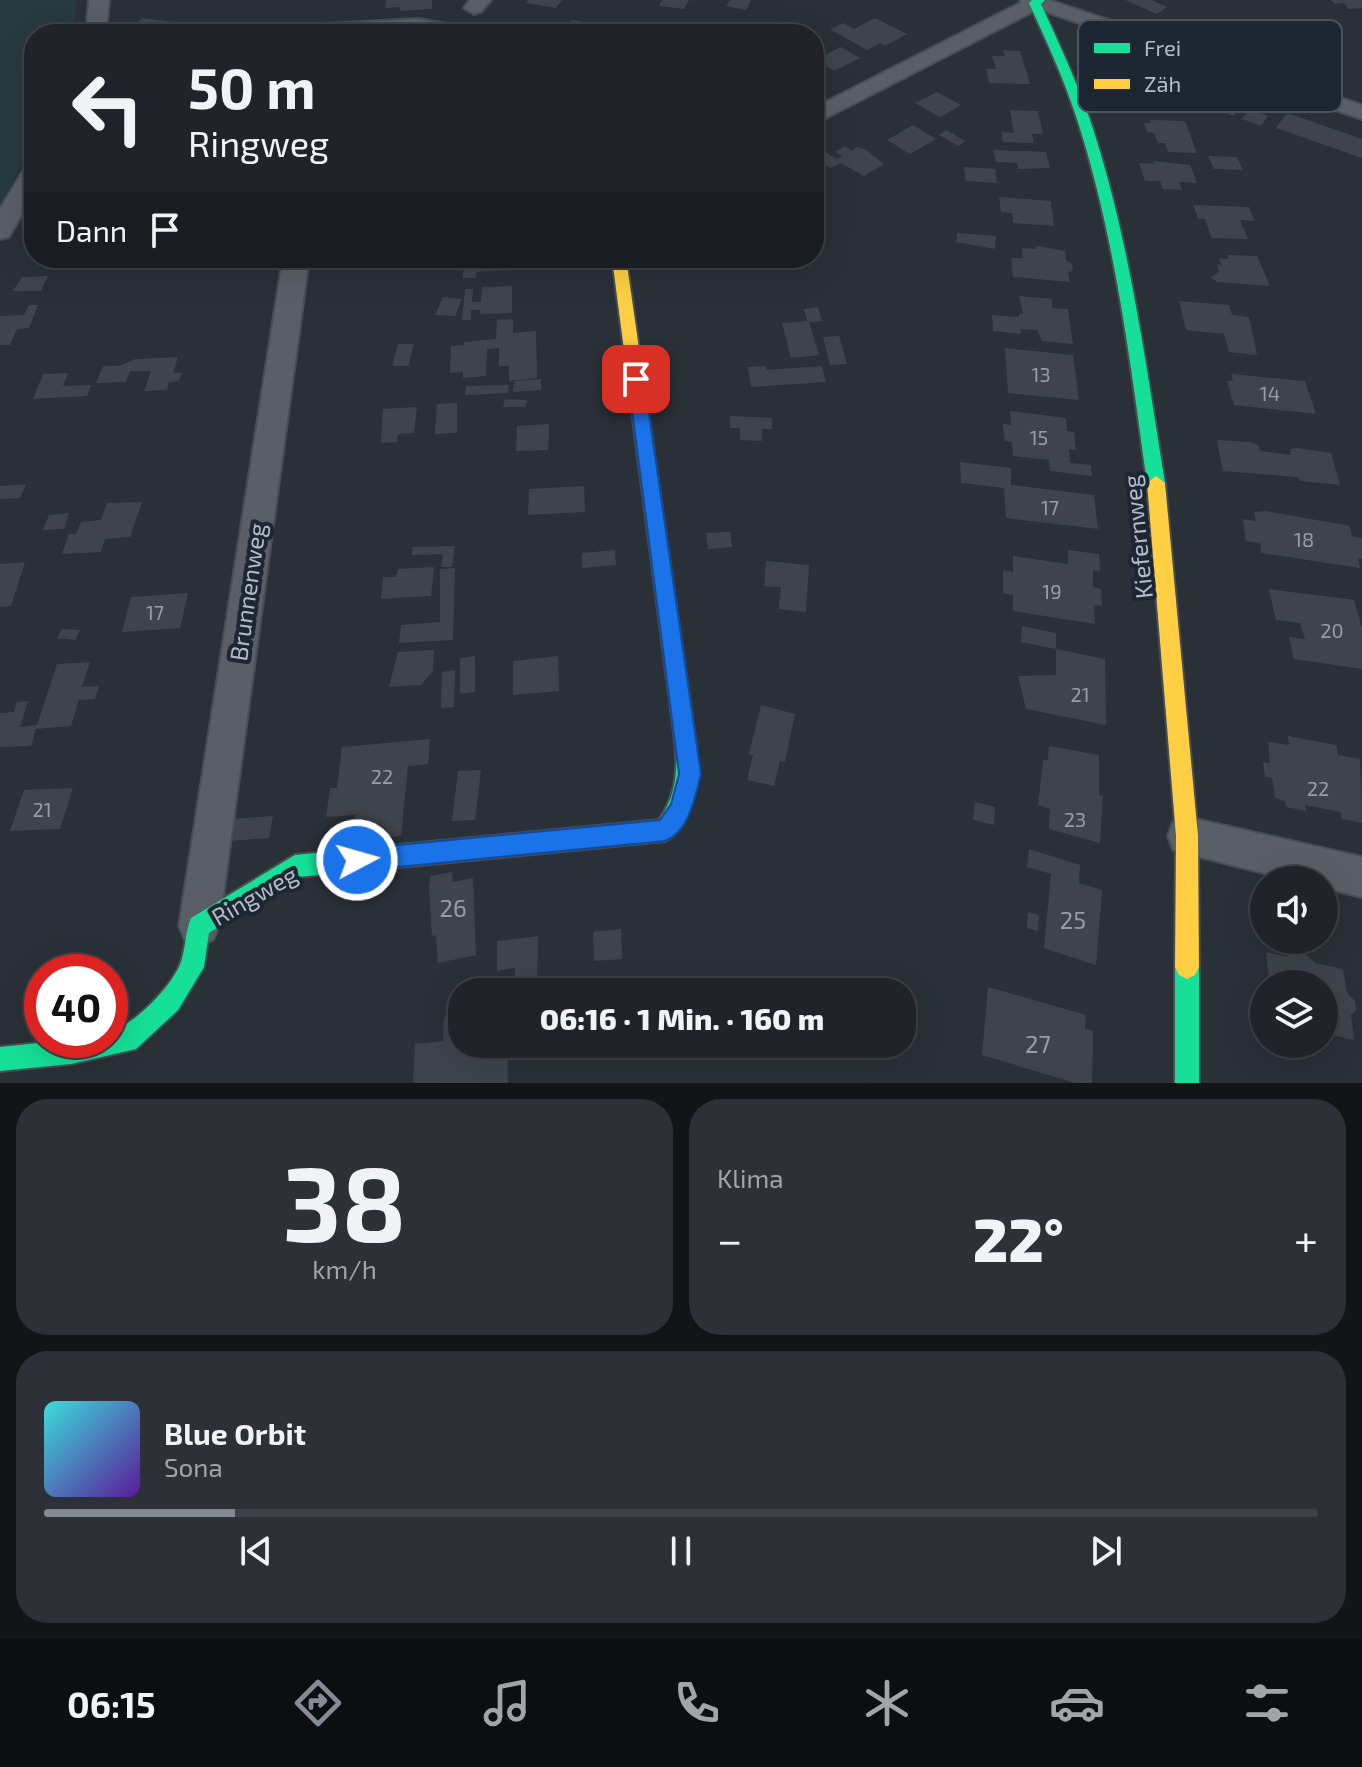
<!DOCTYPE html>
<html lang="de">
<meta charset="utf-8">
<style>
body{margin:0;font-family:"Exo 2",sans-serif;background:#2d3036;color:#f1f3f6;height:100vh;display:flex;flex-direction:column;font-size:30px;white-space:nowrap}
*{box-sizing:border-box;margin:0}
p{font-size:26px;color:#a2a4a8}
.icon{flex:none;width:44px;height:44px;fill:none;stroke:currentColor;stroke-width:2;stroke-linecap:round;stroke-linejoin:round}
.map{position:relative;height:1083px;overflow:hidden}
.details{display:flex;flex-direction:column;gap:16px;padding:16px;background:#121417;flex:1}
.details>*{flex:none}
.hud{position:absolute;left:24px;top:24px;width:800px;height:244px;border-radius:32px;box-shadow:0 8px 32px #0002,0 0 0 2px #3d4147;background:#20242a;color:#f1f3f6;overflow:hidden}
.fabs{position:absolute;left:1250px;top:866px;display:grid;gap:16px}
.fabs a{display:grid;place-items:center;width:88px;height:88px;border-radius:50%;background:#20242a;box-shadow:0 8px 32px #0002,0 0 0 2px #3d4147;font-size:40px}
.speed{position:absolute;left:24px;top:954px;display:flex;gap:16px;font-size:40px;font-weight:700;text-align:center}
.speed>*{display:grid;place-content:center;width:104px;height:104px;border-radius:50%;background:#20242a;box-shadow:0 8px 32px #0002,0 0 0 2px #3d4147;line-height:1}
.speed .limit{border:12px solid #d22;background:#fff;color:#111}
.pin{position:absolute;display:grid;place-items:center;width:68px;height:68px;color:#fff;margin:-34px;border-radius:16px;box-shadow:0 4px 12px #0006}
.me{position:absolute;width:88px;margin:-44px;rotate:84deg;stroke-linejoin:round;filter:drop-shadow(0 0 6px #0008)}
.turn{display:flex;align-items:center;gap:28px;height:168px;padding:0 32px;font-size:36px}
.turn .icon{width:104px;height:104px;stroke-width:2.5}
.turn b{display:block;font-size:56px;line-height:68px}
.then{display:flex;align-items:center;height:76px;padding:0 32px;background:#0003;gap:16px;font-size:30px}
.big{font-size:60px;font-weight:800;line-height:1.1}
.details .card{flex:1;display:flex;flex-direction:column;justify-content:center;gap:12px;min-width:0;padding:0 28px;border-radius:32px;background:#2d3036}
.details .dial{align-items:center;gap:0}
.dial b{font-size:104px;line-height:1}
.song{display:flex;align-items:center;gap:24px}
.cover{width:96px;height:96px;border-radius:12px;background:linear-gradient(135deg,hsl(180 70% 55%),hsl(270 70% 35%))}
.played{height:8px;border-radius:4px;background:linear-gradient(90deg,#848b96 15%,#3d4147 15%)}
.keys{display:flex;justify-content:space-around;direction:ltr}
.heat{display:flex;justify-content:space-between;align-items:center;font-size:44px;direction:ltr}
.details .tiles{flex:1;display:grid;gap:16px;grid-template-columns:1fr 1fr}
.card:last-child{grid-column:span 2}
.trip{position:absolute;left:448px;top:978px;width:468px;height:80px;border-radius:32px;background:#20242a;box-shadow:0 8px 32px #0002,0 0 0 2px #3d4147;font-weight:800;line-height:80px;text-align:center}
.menu{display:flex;height:128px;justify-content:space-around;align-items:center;background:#0d0e11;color:#a2a4a8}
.menu .icon{width:56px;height:56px}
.menu .active{color:#848b96}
.menu b{font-size:36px;color:#f1f3f6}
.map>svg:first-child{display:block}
</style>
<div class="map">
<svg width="1362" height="1083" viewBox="0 0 1362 1083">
<rect width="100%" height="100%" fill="#2a3038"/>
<path fill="#273a3e" d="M0 0H77L72 34H34V139L0 207Z"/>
<g fill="#3f444c">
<path d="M386 0H432V9L400 11V7L385 8Z"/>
<path d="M528 0H562L556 8 526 3Z"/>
<path d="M662 0H689L684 9 659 6Z"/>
<path d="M730 0H751L746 10 726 6Z"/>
<path d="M1125 0H1151L1167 7 1157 14Z"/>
<path d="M1331 0H1362V8L1348 9 1344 3 1335 4Z"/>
<path d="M142 18 190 24 182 32 134 26Z"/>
<path d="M875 18 907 34 885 46 880 43 867 50 830 29 843 23 854 29Z"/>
<path d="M572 20 610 26 605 34H554L559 26 567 27Z"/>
<path d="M841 47 860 58 834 71 815 60Z"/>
<path d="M1003 50 1020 51 1030 84 989 83 986 69H996L992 56H1005Z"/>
<path d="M1218 89 1248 99 1233 116 1207 102Z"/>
<path d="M937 92 961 105 940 117 915 103Z"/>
<path d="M1250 109 1268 116 1261 126 1242 119Z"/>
<path d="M1010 110 1038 111 1043 134H1032L1034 143 1003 142 1001 132 1014 133Z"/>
<path d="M1287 113 1362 139V158L1276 128Z"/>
<path d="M1150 120 1185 121 1197 153 1168 152 1165 143H1158L1154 133 1147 132 1144 123H1151Z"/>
<path d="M913 125 936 139 910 154 887 140Z"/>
<path d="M946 130 965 141 958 146 939 135Z"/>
<path d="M845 146 852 151 857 147 866 150 884 164 864 176 841 163 831 168 814 158 825 152 837 159 842 156 835 152Z"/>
<path d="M993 150 1046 152 1050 168 1018 169 1017 163 996 162Z"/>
<path d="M1208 156 1237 157 1243 170 1214 169Z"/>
<path d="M1153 161 1190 165 1197 183 1179 182 1182 190 1163 189 1160 181H1145L1139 163 1154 164Z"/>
<path d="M964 167 995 169 997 183 966 181Z"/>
<path d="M999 197 1051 201 1054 226 1013 223 1012 213 1001 212Z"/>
<path d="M1193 205 1249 207 1255 221 1240 220 1248 239 1212 238 1205 219 1198 218Z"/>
<path d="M957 233 996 236 995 249 956 242Z"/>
<path d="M1037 246 1065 251 1066 260 1072 264 1073 270 1068 273 1070 282 1013 277 1011 258H1023L1022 248 1035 249Z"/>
<path d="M1227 255 1257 256 1270 286 1217 282 1211 277 1219 272 1217 264 1222 265 1219 258 1229 259Z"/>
<path d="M170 258H195L191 269H165Z"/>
<path d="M464 258H510L509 270 476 272V278H463Z"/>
<path d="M48 276 41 291H13L22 277Z"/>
<path d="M512 286V313L480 314V310H471V320H462L465 289H473L472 302H481L482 287Z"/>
<path d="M1019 296 1052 299V308L1068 309 1073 344 1042 341 1037 330 1020 329 1021 334 993 331 992 315 1019 317V314H1023Z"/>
<path d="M443 297 462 299 455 316 435 315Z"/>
<path d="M1179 301 1229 305 1232 315 1249 317 1257 355 1229 352 1224 334 1186 330Z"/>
<path d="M29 305H38L29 328 17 329 10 345H0V316L24 315Z"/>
<path d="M818 307 822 321 809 322 819 355 791 358 782 323 807 321 804 309Z"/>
<path d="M513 319V333L536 331 537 378 509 381V366H499V348L487 349 486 376 463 378V372L450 373 451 346 464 345V342L496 339 497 320Z"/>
<path d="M839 336 847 364 830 365 823 337Z"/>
<path d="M398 344H414L408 366H392Z"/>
<path d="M1005 348 1073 355 1079 400 1008 393Z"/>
<path d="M178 357 173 373H182L179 381 169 382 167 390 144 391 151 371H130L126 382 96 383 103 366H119L135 359Z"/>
<path d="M766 366V370L822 366 826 382 751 387 748 367Z"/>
<path d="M68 373 63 386 91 385 87 396 33 399 43 374Z"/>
<path d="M1231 374 1305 381 1316 414 1234 405 1227 381H1233Z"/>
<path d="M541 379V390L513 392 514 381Z"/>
<path d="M509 385 508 393 465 395 466 386Z"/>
<path d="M505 399 527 400 525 407H503Z"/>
<path d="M457 403V433L435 434 437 404Z"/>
<path d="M417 407 414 433 398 434 397 442 381 443 383 409Z"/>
<path d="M1010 411 1066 418 1067 431 1074 432 1076 450 1069 449 1070 463 1091 465 1092 476 1050 471 1049 460 1013 456 1012 442 1005 441 1003 424 1011 425Z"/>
<path d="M730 416 772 418V429H762V441L740 440V428H730Z"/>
<path d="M549 424 548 450 516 451 517 426Z"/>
<path d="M1217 440 1250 442 1258 445 1260 451 1291 455 1290 449 1297 448 1331 453 1340 485 1301 481 1296 477 1223 471Z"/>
<path d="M960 462 1011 468V485L1094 495 1098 529 1006 518 1004 488 961 483Z"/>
<path d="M26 484 20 498 0 499V486Z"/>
<path d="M584 486 585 512 528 515 529 489Z"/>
<path d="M142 502 130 537 105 539 101 552 62 554 69 534H76L81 522 101 520 107 503Z"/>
<path d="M1266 511 1350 526 1352 536 1362 538V559L1358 558 1360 568 1261 553 1260 543 1246 541 1243 519 1256 521 1254 512Z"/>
<path d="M69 513 64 529 43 530 49 515Z"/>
<path d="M730 532 732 547 708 549 706 533Z"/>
<path d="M455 546 452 567H441L443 554 412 555 413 547Z"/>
<path d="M615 550 616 565 582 568V553Z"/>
<path d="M1068 550 1099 554 1100 571 1093 570V587L1101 589 1102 606 1094 605 1095 624 1013 611V595L1003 593V570L1013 572V556L1068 564Z"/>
<path d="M766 561 809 565 806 612 779 609 781 587 764 586Z"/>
<path d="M25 562 11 606 0 607V564Z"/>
<path d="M434 567 431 596 381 599 383 577H396L398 569Z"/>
<path d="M455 568 453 640 399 643 401 625 440 622V569Z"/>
<path d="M1269 589 1354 600 1362 628V669L1294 659 1289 637 1305 639 1300 623 1276 620Z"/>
<path d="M188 593 180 628 122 632 131 597Z"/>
<path d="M1022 626 1056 633V649L1021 642Z"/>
<path d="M62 629 80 630 75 640 57 638Z"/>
<path d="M1056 649 1105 659 1106 725 1026 709 1018 676 1056 675Z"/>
<path d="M434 650 433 671 421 685 389 687 398 652Z"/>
<path d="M475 656V692L460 694V658Z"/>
<path d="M558 656 559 691 513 695V661Z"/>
<path d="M90 662 82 687 99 686 95 699 79 700 71 726 36 729 31 746 0 747V713L14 712 17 702 28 701 20 727 37 725 57 664Z"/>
<path d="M455 670 454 707 441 708 442 672Z"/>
<path d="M761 705 795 714 785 762 780 761 774 786 747 780 753 755 749 754Z"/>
<path d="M1288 736 1336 745 1338 755 1360 759 1362 823 1342 819 1341 812 1305 805 1306 811 1286 807 1285 801 1275 798 1272 778 1265 777 1263 762 1270 763 1268 742 1289 745Z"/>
<path d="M430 739 428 764 408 766 401 836 353 841 355 815 326 817 330 788H337L342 747Z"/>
<path d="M1049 746 1099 755V795L1103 796 1100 843 1049 829 1050 809 1038 805 1043 760H1048Z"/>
<path d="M481 770 475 820 452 821 458 771Z"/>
<path d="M73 788 60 829 10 831 24 790Z"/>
<path d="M975 802 995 807 994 825 973 820Z"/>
<path d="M273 816 269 838 228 841 231 819Z"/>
<path d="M1029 849 1080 865 1079 883 1102 890 1096 965 1044 948 1051 874 1027 867Z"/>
<path d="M452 872 453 882 473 878 476 955 438 963 436 935 432 936 429 887 431 876Z"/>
<path d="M1028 912 1039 915 1038 931 1027 928Z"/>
<path d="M621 929 622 959 594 961 593 932Z"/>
<path d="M538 936 537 982 515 985V968L497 971V941Z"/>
<path d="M1294 950 1305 953 1315 963 1343 969 1347 993 1355 1001 1356 1010 1351 1015 1354 1040 1324 1033V984H1265L1269 980 1266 952 1287 957Z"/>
<path d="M988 987 1086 1015 1085 1029 1093 1031 1092 1083H1075L982 1055Z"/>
<path d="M462 1015V1044H507L508 1083H413L415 1044 443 1041 444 1017Z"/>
</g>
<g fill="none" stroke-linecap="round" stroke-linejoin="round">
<g stroke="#484c55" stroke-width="4">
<g id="street">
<path d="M89 0H109L106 34H86Z"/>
<path d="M470 0H491L481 12 474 14 464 8Z"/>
<path d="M1020 0H1049L1362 105V119L1038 9 814 124V108L1022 2Z"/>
<path d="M418 19 470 28 480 34 418 31 239 34 249 28Z"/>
<path d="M34 164V192L9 237 0 239V209L26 166Z"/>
<path d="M283 258H309L219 926 213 940 199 946 185 940 179 926Z"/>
<path d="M1187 817 1362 857V897L1324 888V880H1291L1173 850 1168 836 1173 822Z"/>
</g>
</g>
<g stroke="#484c55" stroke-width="4">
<g id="fast">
<path d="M1032 0H1045L1041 4C1058 41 1075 78 1089 117 1129 235 1145 360 1165 483L1156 490 1147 483C1130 360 1115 235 1076 116 1063 77 1046 40 1029 3Z"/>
<path d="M682 708 689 710 692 717C698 753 701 784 685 817 680 827 675 837 665 841L298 877 209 933 204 967 178 1010 136 1049 71 1064 0 1071V1047L68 1040H110V1031C134 1026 173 985 181 962 186 947 185 932 191 918L295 855 659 820C682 787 677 755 672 717L675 710Z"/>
<path d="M1187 955 1195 959 1199 967V1083H1175V967L1179 959Z"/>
</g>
</g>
<g stroke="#484c55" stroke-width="4">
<g id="slow">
<path d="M612 258H626L692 717 689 724 682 726 675 724 672 717Z"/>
<path d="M1156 476 1165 483 1198 836 1199 967 1195 975 1187 979 1179 975 1175 967 1176 836 1147 483Z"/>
</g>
</g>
<use href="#street" fill="#5a5e66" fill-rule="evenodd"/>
<use href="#fast" fill="#16e098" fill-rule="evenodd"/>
<use href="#slow" fill="#ffcf43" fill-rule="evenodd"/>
</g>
<path fill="#1a73e8" stroke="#114b97" stroke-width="2" d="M636 374 644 379 701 774C695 796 690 831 665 841L357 871 349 868 346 860 349 852 357 849 660 820 671 804 679 774 628 379Z"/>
<g text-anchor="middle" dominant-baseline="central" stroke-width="8" stroke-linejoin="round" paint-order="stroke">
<g font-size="20" fill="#979eaa">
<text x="1041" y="374">13</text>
<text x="1270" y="393">14</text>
<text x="1039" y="437">15</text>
<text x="1050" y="507">17</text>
<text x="1304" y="539">18</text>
<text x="1052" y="591">19</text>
<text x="155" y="612">17</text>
<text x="1332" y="630">20</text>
<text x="1080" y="694">21</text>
<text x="382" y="776">22</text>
<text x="1318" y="788">22</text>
<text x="42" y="809">21</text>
<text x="1075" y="819">23</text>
</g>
<g font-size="24" fill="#b4bcc9" stroke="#1d2633">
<text transform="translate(1137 537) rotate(-96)">Kiefernweg</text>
<text transform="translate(247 592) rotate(-82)">Brunnenweg</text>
<text transform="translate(254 895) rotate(-30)">Ringweg</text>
</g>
<g font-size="24" fill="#979eaa">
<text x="453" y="907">26</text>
<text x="1073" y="919">25</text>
<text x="1038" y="1043">27</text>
</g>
</g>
<rect x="1078" y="20" width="264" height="92" rx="12" fill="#1d2633" stroke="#4a5360" stroke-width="2"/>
<rect x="1094" y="43" width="36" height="10" fill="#16e098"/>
<rect x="1094" y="79" width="36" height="10" fill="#ffcf43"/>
<g font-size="22" fill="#b4bcc9">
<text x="1144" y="56">Frei</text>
<text x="1144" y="92">Zäh</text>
</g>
</svg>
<div class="fabs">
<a><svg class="icon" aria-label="sound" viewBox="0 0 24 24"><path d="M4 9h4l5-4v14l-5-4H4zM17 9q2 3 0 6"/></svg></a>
<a><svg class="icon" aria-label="layers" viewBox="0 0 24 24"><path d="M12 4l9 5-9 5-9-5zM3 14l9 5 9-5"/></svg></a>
</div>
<div class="speed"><div class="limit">40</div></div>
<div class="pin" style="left:636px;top:379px;background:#d93025"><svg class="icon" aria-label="arrive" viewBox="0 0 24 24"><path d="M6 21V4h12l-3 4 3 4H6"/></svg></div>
<svg class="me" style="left:357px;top:860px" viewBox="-20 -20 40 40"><circle r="17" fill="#1a73e8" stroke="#fff" stroke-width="3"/><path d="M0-11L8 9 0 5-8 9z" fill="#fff"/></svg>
<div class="trip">06:16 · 1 Min. · 160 m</div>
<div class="hud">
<div class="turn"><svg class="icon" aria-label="left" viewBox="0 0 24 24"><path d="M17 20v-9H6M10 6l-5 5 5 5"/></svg><div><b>50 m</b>Ringweg</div></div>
<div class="then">Dann<svg class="icon" aria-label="arrive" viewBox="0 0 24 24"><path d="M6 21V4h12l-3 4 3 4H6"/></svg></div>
</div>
</div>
<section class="details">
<div class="tiles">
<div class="card dial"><b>38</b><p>km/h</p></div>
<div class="card"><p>Klima</p>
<div class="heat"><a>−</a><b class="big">22°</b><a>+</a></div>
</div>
<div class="card">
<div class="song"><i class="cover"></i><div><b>Blue Orbit</b><p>Sona</p></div></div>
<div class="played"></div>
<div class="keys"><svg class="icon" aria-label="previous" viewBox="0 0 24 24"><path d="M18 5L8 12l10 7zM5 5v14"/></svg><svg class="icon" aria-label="pause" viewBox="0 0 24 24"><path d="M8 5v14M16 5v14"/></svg><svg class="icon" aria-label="next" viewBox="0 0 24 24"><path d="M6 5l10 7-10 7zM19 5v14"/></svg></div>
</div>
</div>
</section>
<nav class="menu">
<b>06:15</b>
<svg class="icon active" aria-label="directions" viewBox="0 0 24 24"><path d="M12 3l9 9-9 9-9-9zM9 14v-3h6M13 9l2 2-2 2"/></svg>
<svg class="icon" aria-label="music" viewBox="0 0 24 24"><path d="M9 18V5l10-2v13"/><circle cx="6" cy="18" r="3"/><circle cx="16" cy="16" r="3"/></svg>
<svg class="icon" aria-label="phone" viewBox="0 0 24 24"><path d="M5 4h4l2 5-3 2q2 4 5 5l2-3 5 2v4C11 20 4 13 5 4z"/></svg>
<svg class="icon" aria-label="climate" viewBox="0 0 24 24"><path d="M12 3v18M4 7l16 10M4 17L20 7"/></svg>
<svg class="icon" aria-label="car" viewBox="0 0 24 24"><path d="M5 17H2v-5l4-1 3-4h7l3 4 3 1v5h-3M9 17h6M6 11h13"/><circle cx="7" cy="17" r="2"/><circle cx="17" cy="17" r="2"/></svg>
<svg class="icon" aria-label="filters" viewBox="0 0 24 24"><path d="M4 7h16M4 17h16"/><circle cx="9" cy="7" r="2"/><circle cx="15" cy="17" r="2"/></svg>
</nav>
